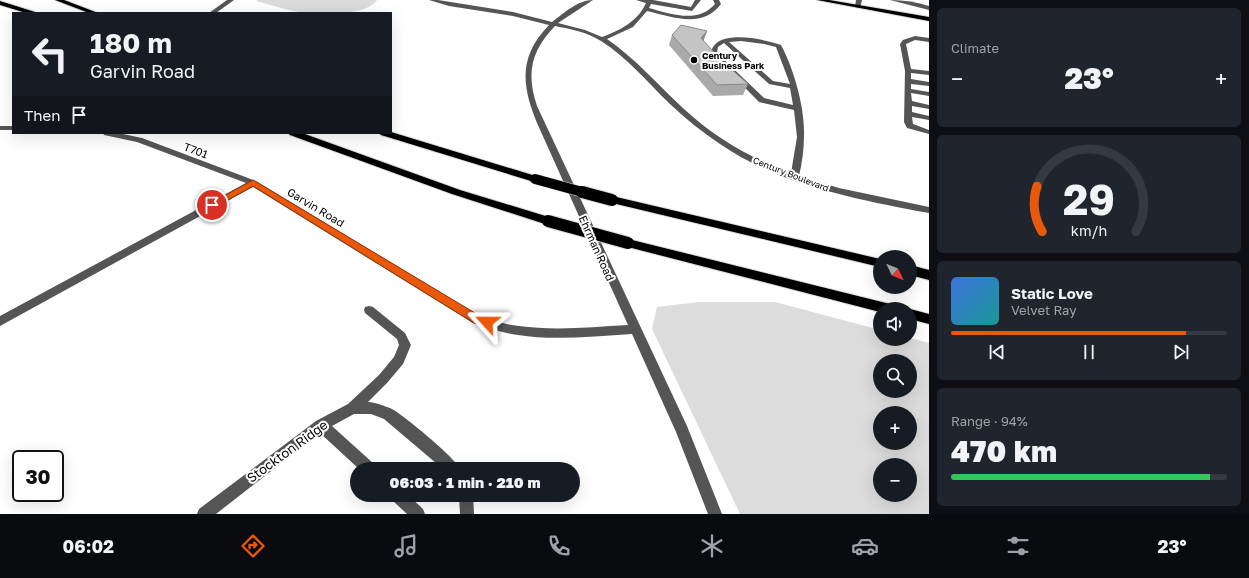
<!DOCTYPE html>
<meta charset="utf-8">
<style>
body{margin:0;font-family:"Golos Text",sans-serif;background:#20242c;color:#f1f3f6;height:100vh;display:flex;flex-direction:column;font-size:15px;white-space:nowrap}
*{box-sizing:border-box;margin:0}
p{font-size:13px;color:#9ea1a6}
.icon{flex:none;width:22px;height:22px;fill:none;stroke:currentColor;stroke-width:2;stroke-linecap:round;stroke-linejoin:round}
.map{position:relative;flex:1;overflow:hidden}
.panel{display:flex;flex-direction:column;gap:8px;padding:8px;background:#0d0f14;width:320px}
.panel>*{flex:none}
.hud{position:absolute;left:12px;top:12px;width:380px;height:122px;border-radius:0px;box-shadow:0 4px 16px #0002;background:#171b24;color:#f1f3f6;overflow:hidden}
.needle{width:26px;rotate:133deg}
.fabs{position:absolute;left:873px;top:250px;display:grid;gap:8px}
.fabs a{display:grid;place-items:center;width:44px;height:44px;border-radius:50%;background:#171b24;box-shadow:0 4px 16px #0002;font-size:20px}
.speed{position:absolute;left:12px;top:450px;display:flex;gap:8px;font-size:20px;font-weight:700;text-align:center}
.speed>*{display:grid;place-content:center;width:52px;height:52px;border-radius:50%;background:#171b24;box-shadow:0 4px 16px #0002;line-height:1}
.speed .limit{border:2px solid #111;border-radius:6px;background:#fff;color:#111}
.pin{position:absolute;display:grid;place-items:center;width:34px;height:34px;color:#fff;margin:-17px;border:2px solid #fff;border-radius:50%;box-shadow:0 1px 4px #0007}
.me{position:absolute;width:44px;margin:-22px;rotate:294deg;stroke-linejoin:round;filter:drop-shadow(0 0 3px #0008)}
.turn{display:flex;align-items:center;gap:14px;height:84px;padding:0 12px;font-size:18px}
.turn .icon{width:52px;height:52px;stroke-width:2.5}
.turn b{display:block;font-size:28px;line-height:34px}
.then{display:flex;align-items:center;height:38px;padding:0 12px;background:#0003;gap:8px;font-size:15px}
.big{font-size:30px;font-weight:800;line-height:1.1}
.panel .tile{flex:1;display:flex;flex-direction:column;justify-content:center;gap:6px;min-width:0;padding:0 14px;border-radius:6px;background:#20242c}
.panel .dial{align-items:center;gap:0}
.dial svg{height:104px;overflow:visible;fill:none;stroke:#363941;stroke-width:7;stroke-linecap:round;text-anchor:middle}
.dial text{fill:#f1f3f6;stroke:none}
.song{display:flex;align-items:center;gap:12px}
.cover{width:48px;height:48px;border-radius:6px;background:linear-gradient(135deg,hsl(220 70% 55%),hsl(180 70% 35%))}
.played{height:4px;border-radius:2px;background:linear-gradient(90deg,#ea580c 85%,#363941 85%)}
.keys{display:flex;justify-content:space-around;direction:ltr}
.heat{display:flex;justify-content:space-between;align-items:center;font-size:22px;direction:ltr}
.charge{height:6px;border-radius:3px;background:linear-gradient(90deg,#34c759 94%,#363941 0)}
.trip{position:absolute;left:350px;top:462px;width:230px;height:40px;border-radius:20px;background:#171b24;box-shadow:0 4px 16px #0002;font-weight:800;line-height:40px;text-align:center}
.menu{display:flex;height:64px;justify-content:space-around;align-items:center;background:#090b0e;color:#9ea1a6}
.menu .icon{width:28px;height:28px}
.menu .on{color:#ea580c}
.menu b{font-size:18px;color:#f1f3f6}
main{display:flex;flex:1;min-height:0}
.map>svg:first-child{display:block}
</style>
<main>
<div class="map">
<svg width="929" height="514" viewBox="0 0 929 514">
<rect width="100%" height="100%" fill="#fff"/>
<g fill="#dcdcdc" fill-rule="evenodd">
<path d="M258 0H377C366 16 323 15 305 13 289 11 272 5 256 1Z"/>
<path d="M699 302H775L880 330V339L910 338 929 343V514H740L652 329 657 307ZM880 361H910V391H880ZM880 413H910V443H880ZM880 465H910V495H880Z"/>
</g>
<g fill="none" stroke-linecap="round" stroke-linejoin="round">
<g stroke="#dbdbdb" stroke-width="2">
<path id="major" d="M817 0H829L929 17V21Z"/>
</g>
<g stroke="#dbdbdb" stroke-width="2">
<g id="highway">
<path d="M55 0H64L98 13H89Z"/>
<path d="M0 1 35 12 36 13H26L0 5Z"/>
<path d="M391 132 539 177 540 179 539 181H531L381 135 379 133Z"/>
<path d="M288 133H302L460 190 552 218 554 221 552 224 548 225 452 194 290 135Z"/>
<path d="M612 196 880 259V267L608 202 607 200 608 198Z"/>
<path d="M628 239 890 304 895 305 897 309H880V312L624 246 622 243 624 240Z"/>
<path d="M910 265 929 270V280L910 275Z"/>
<path d="M909 309H910L929 314V324L910 319Z"/>
</g>
</g>
<g fill="#555" fill-rule="evenodd">
<path d="M227 0H234L216 13H209Z"/>
<path d="M429 0H438L513 12 552 22C564 13 578 0 593 0L558 23 585 30 602 37C621 30 638 21 646 3L636 0H653L691 7 695 0H701L692 11 651 4 649 8C671 14 698 24 715 4L713 0H719L721 4C702 29 673 17 647 11L633 27 607 39C636 59 659 86 684 109 715 138 752 159 791 173L797 137 794 110 759 102 711 53C715 28 764 39 781 45 794 69 805 108 804 136 804 150 802 163 799 176L839 188 929 207V213C860 200 779 185 720 144 702 132 686 119 670 104 648 83 627 57 601 41 587 32 570 29 555 26 531 51 526 73 537 106L687 426 722 514H708L676 432 632 334C594 336 555 341 518 335 503 333 487 328 473 323L253 187 0 326V316L246 183 137 142 104 135 103 133H118L142 138 256 181 480 316C493 320 506 325 519 326 555 331 592 327 628 325L537 123C521 84 519 56 549 25L513 16 449 6ZM741 41 764 44 776 47 790 84 773 81 729 42ZM724 43 769 84 790 88 793 105 764 98 717 53 718 47Z"/>
<path d="M856 0H862L860 8 855 7Z"/>
<path d="M890 0C904 0 917 2 929 6V10Z"/>
<path d="M915 36 929 38V42L915 40 906 44 911 69 929 71V75L911 73V79L929 82V86L911 84V89L929 92V96L911 93 912 101 929 105V109L912 106V112L929 116V120L912 117 913 124 929 130V134L907 128 904 122 905 71 900 44 903 40Z"/>
<rect x="0" y="126" width="13" height="4"/>
<path d="M369 306 373 307 405 333 411 345 403 364 387 383 368 402C375 402 385 406 392 409 403 415 456 458 460 469H443L384 419 371 414H354L332 426 374 464 376 469H359L320 433 216 514H197L199 509 316 421 348 404 379 375 394 357 399 345 397 339 365 313 364 310 365 307Z"/>
<path d="M390 495H408L423 509 425 514H407L392 500Z"/>
<path d="M459 495H473L474 514H460Z"/>
</g>
<use href="#major" fill="#000" fill-rule="evenodd"/>
<use href="#highway" fill="#000" fill-rule="evenodd"/>
<g stroke="#dbdbdb" stroke-width="11" stroke-linecap="butt">
<path id="highway-bridge-far1" d="M535 179 586 193"/>
</g>
<g stroke="#dbdbdb" stroke-width="14" stroke-linecap="butt">
<g id="highway-bridge">
<path d="M582 192 612 200"/>
<path d="M548 221 628 243"/>
</g>
</g>
<use href="#highway-bridge-far1" stroke="#000" stroke-width="10"/>
<use href="#highway-bridge" stroke="#000" stroke-width="12"/>
</g>
<path fill="#a9a9a9" d="M707 31 703 41 721 60 748 84 743 95 713 96 669 45 672 35Z"/>
<path fill="#898989" d="M707 31 703 42 701 38Z"/>
<path fill="#c4c4c4" stroke="#898989" d="M681 25 707 31 701 38 721 60 748 84 717 85 672 35Z"/>
<path fill="#ea580c" stroke="#983908" d="M253 180 480 316 491 320 492 322 491 325 487 327 474 323 253 186 215 207H210L208 205Z"/>
<circle fill="#000" stroke="#fff" stroke-width="1.5" cx="694" cy="60" r="4"/>
<g text-anchor="middle" dominant-baseline="central" stroke-width="4" stroke-linejoin="round" paint-order="stroke">
<g font-size="9" font-weight="bold" fill="#000" stroke="#fff" text-anchor="start">
<text x="702" y="55">Century<tspan x="702" dy="10">Business Park</tspan></text>
</g>
<g font-size="9" fill="#000" stroke="#fff">
<text transform="translate(791 174) rotate(21)">Century Boulevard</text>
</g>
<g font-size="11" fill="#000" stroke="#fff">
<text transform="translate(196 150) rotate(21)">T701</text>
<text transform="translate(316 207) rotate(31)">Garvin Road</text>
<text transform="translate(597 248) rotate(66)">Ehrman Road</text>
</g>
<g font-size="13" fill="#000" stroke="#fff">
<text transform="translate(287 451) rotate(-36)">Stockton Ridge</text>
</g>
</g>
</svg>
<div class="fabs">
<a><svg class="needle" viewBox="-14 -14 28 28"><path d="M0-13l5 13h-10z" fill="#e53935"/><path d="M0 13l5-13h-10z" fill="#9ea1a6"/></svg></a>
<a><svg class="icon" aria-label="sound" viewBox="0 0 24 24"><path d="M4 9h4l5-4v14l-5-4H4zM17 9q2 3 0 6"/></svg></a>
<a><svg class="icon" aria-label="search" viewBox="0 0 24 24"><circle cx="10" cy="10" r="6"/><path d="M15 15l6 6"/></svg></a>
<a>+</a>
<a>−</a>
</div>
<div class="speed"><div class="limit">30</div></div>
<div class="pin" style="left:212px;top:205px;background:#d93025"><svg class="icon" aria-label="arrive" viewBox="0 0 24 24"><path d="M6 21V4h12l-3 4 3 4H6"/></svg></div>
<svg class="me" style="left:487px;top:322px" viewBox="-20 -20 40 40"><path d="M0-17L14 15 0 8-14 15z" fill="#ea580c" stroke="#fff" stroke-width="4"/></svg>
<div class="trip">06:03 · 1 min · 210 m</div>
<div class="hud">
<div class="turn"><svg class="icon" aria-label="left" viewBox="0 0 24 24"><path d="M17 20v-9H6M10 6l-5 5 5 5"/></svg><div><b>180 m</b>Garvin Road</div></div>
<div class="then">Then<svg class="icon" aria-label="arrive" viewBox="0 0 24 24"><path d="M6 21V4h12l-3 4 3 4H6"/></svg></div>
</div>
</div>
<section class="panel">
<div class="tile"><p>Climate</p>
<div class="heat"><a>−</a><b class="big">23°</b><a>+</a></div>
</div>
<div class="tile dial"><svg viewBox="0 0 100 80">
<path d="M14 69A42 42 0 1 1 86 69"/>
<path d="M14 69A42 42 0 0 1 10 34" stroke="#ea580c"/>
<text x="50" y="56" font-size="32" font-weight="700">29</text>
<text x="50" y="72" font-size="11">km/h</text>
</svg></div>
<div class="tile">
<div class="song"><i class="cover"></i><div><b>Static Love</b><p>Velvet Ray</p></div></div>
<div class="played"></div>
<div class="keys"><svg class="icon" aria-label="previous" viewBox="0 0 24 24"><path d="M18 5L8 12l10 7zM5 5v14"/></svg><svg class="icon" aria-label="pause" viewBox="0 0 24 24"><path d="M8 5v14M16 5v14"/></svg><svg class="icon" aria-label="next" viewBox="0 0 24 24"><path d="M6 5l10 7-10 7zM19 5v14"/></svg></div>
</div>
<div class="tile"><p>Range · 94%</p><b class="big">470 km</b><div class="charge"></div></div>
</section>
</main>
<nav class="menu">
<b>06:02</b>
<svg class="icon on" aria-label="directions" viewBox="0 0 24 24"><path d="M12 3l9 9-9 9-9-9zM9 14v-3h6M13 9l2 2-2 2"/></svg>
<svg class="icon" aria-label="music" viewBox="0 0 24 24"><path d="M9 18V5l10-2v13"/><circle cx="6" cy="18" r="3"/><circle cx="16" cy="16" r="3"/></svg>
<svg class="icon" aria-label="phone" viewBox="0 0 24 24"><path d="M5 4h4l2 5-3 2q2 4 5 5l2-3 5 2v4C11 20 4 13 5 4z"/></svg>
<svg class="icon" aria-label="climate" viewBox="0 0 24 24"><path d="M12 3v18M4 7l16 10M4 17L20 7"/></svg>
<svg class="icon" aria-label="car" viewBox="0 0 24 24"><path d="M5 17H2v-5l4-1 3-4h7l3 4 3 1v5h-3M9 17h6M6 11h13"/><circle cx="7" cy="17" r="2"/><circle cx="17" cy="17" r="2"/></svg>
<svg class="icon" aria-label="filters" viewBox="0 0 24 24"><path d="M4 7h16M4 17h16"/><circle cx="9" cy="7" r="2"/><circle cx="15" cy="17" r="2"/></svg>
<b>23°</b>
</nav>
